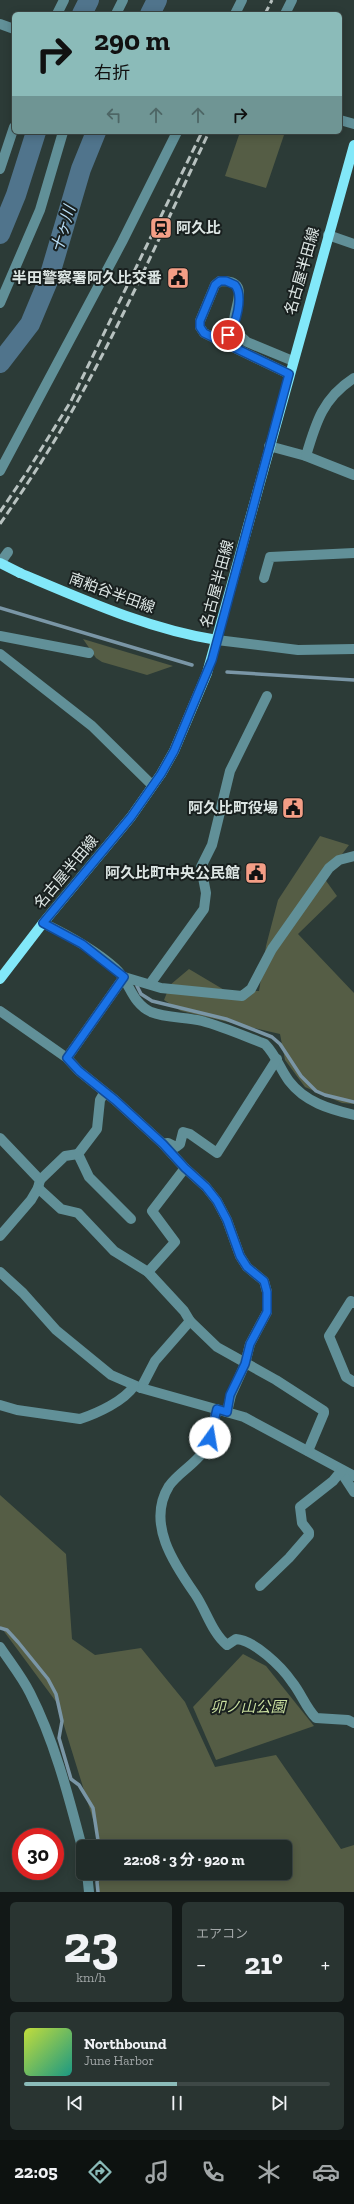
<!DOCTYPE html>
<html lang="ja">
<meta charset="utf-8">
<style>
body{margin:0;font-family:"Zilla Slab","Noto Sans JP",serif;background:#293431;color:#f1f3f6;height:100vh;display:flex;flex-direction:column;font-size:15px;white-space:nowrap}
*{box-sizing:border-box;margin:0}
p{font-size:13px;color:#a2a7a8}
.icon{flex:none;width:22px;height:22px;fill:none;stroke:currentColor;stroke-width:2;stroke-linecap:round;stroke-linejoin:round}
.map{position:relative;height:1892px;overflow:hidden}
.details{display:flex;flex-direction:column;gap:10px;padding:10px;background:#121817;flex:1}
.details>*{flex:none}
.guide{position:absolute;left:12px;top:12px;width:330px;height:122px;border-radius:6px;box-shadow:0 2px 10px #0003,0 0 0 1px #3e4846;background:#8bbbb9;color:#111;overflow:hidden}
.speed{position:absolute;left:12px;top:1828px;display:flex;gap:8px;font-size:20px;font-weight:700;text-align:center}
.speed>*{display:grid;place-content:center;width:52px;height:52px;border-radius:50%;background:#212c29;box-shadow:0 2px 10px #0003,0 0 0 1px #3e4846;line-height:1}
.speed .limit{border:6px solid #d22;background:#fff;color:#111}
.pin{position:absolute;display:grid;place-items:center;width:34px;height:34px;color:#fff;margin:-17px;border:2px solid #fff;border-radius:50%;box-shadow:0 1px 4px #0007}
.me{position:absolute;width:44px;margin:-22px;rotate:13deg;stroke-linejoin:round;filter:drop-shadow(0 0 3px #0008)}
.turn{display:flex;align-items:center;gap:14px;height:84px;padding:0 16px;font-size:18px}
.turn .icon{width:52px;height:52px;stroke-width:2.5}
.turn b{display:block;font-size:28px;line-height:34px}
.lanes{display:flex;align-items:center;height:38px;padding:0 16px;background:#0003;justify-content:center;gap:20px;direction:ltr}
.lanes .off{opacity:.35}
.big{font-size:30px;font-weight:700;line-height:1.1}
.details .widget{flex:1;display:flex;flex-direction:column;justify-content:center;gap:6px;min-width:0;padding:0 14px;border-radius:6px;background:#293431}
.details .dial{align-items:center;gap:0}
.dial b{font-size:52px;line-height:1}
.song{display:flex;align-items:center;gap:12px}
.cover{width:48px;height:48px;border-radius:6px;background:linear-gradient(135deg,hsl(70 70% 55%),hsl(170 70% 35%))}
.played{height:4px;border-radius:2px;background:linear-gradient(90deg,#8bbbb9 50%,#3e4846 50%)}
.keys{display:flex;justify-content:space-around;direction:ltr}
.heat{display:flex;justify-content:space-between;align-items:center;font-size:22px;direction:ltr}
.details .tiles{flex:1;display:grid;gap:10px;grid-template-columns:1fr 1fr}
.widget:last-child{grid-column:span 2}
.trip{position:absolute;left:76px;top:1840px;width:216px;height:40px;border-radius:6px;background:#212c29;box-shadow:0 2px 10px #0003,0 0 0 1px #3e4846;font-weight:700;line-height:40px;text-align:center}
.menu{display:flex;height:64px;justify-content:space-around;align-items:center;background:#0d1210;color:#a2a7a8}
.menu .icon{width:28px;height:28px}
.menu .selected{color:#8bbbb9}
.menu b{font-size:18px;color:#f1f3f6}
.map>svg:first-child{display:block}
</style>
<div class="map">
<svg width="354" height="1892" viewBox="0 0 354 1892">
<rect width="100%" height="100%" fill="#2c3b37"/>
<g fill="#555d45">
<path d="M240 132H285L266 188 225 176Z"/>
<path d="M83 639 173 666 147 675 102 662 96 658Z"/>
<path d="M320 836 349 845 324 878 337 896 298 934 354 993V1104L342 1103 305 1087 285 1060 280 1034 181 1011 164 1000 170 985 189 969 226 991H259L266 946 278 900Z"/>
<path d="M0 1495 66 1554 72 1639 95 1655 141 1648 185 1702 215 1767 276 1755 341 1849 354 1845V1892H97L96 1873H285V1847H96V1829L57 1703 0 1626Z"/>
<path d="M243 1654 266 1666 314 1726 216 1760 193 1707Z"/>
</g>
<g fill="none" stroke-linecap="round" stroke-linejoin="round">
<g stroke="#7a96a6" stroke-width="3.5">
<path d="M0 608 192 665"/>
<path d="M227 672 354 680"/>
<path d="M137 986 141 994 152 1001 226 1019 272 1037 280 1044 301 1076 316 1091 325 1095 354 1102"/>
<path d="M0 1628 7 1630 18 1642 48 1679 56 1694 62 1721 59 1738 71 1779 79 1785 93 1808 99 1847"/>
<path d="M98 1892 97 1882 100 1873"/>
</g>
<g stroke="#50748c" stroke-width="20">
<path d="M82 14 89 0"/>
<path d="M150 14 157 0"/>
<path d="M0 234 16 195 36 132"/>
<path d="M0 363 30 324 48 281 81 169 96 132"/>
</g>
<g stroke="#619098" stroke-width="10">
<path d="M57 14 64 0"/>
<path d="M116 14 123 0"/>
<path d="M235 14 242 0"/>
<path d="M285 14 292 0"/>
<path d="M0 24 14 29"/>
<path d="M340 120 354 124"/>
<path d="M0 169 14 127"/>
<path d="M328 235 354 244"/>
<path d="M0 303 40 210 63 132"/>
<path d="M216 339 228 335 234 321"/>
<path d="M289 374 204 333 200 327V321L215 285 220 281C251 280 235 304 234 321 234 330 240 336 247 342L293 361"/>
<path d="M269 446 306 456 354 475"/>
<path d="M306 456C316 422 323 398 354 378"/>
<path d="M0 471 122 242 177 132"/>
<path d="M0 563 8 552"/>
<path d="M264 578 270 557 354 553"/>
<path d="M0 636 89 653"/>
<path d="M217 640 298 650 354 649"/>
<path d="M0 654 92 726 152 785"/>
<path d="M43 923C68 935 94 949 115 968 130 981 131 1003 151 1012 166 1018 186 1017 202 1021 224 1027 244 1036 265 1044 276 1055 280 1069 289 1081 305 1102 329 1109 354 1115"/>
<path d="M124 977 161 988 242 996 251 989 272 949 329 868 339 860 354 856"/>
<path d="M150 984 204 909 206 893 201 867 212 845 230 771 267 696"/>
<path d="M0 1011 67 1058 79 1071 115 1100 163 1144 185 1168 206 1187 217 1201 227 1220 240 1256 247 1267 264 1281 267 1292V1312L250 1344 245 1364 231 1395 227 1412"/>
<path d="M67 1058 124 977"/>
<path d="M104 1093 100 1100 97 1129 78 1154 89 1177 131 1219"/>
<path d="M0 1138 40 1180 38 1188"/>
<path d="M163 1144 168 1143 176 1147 180 1144 183 1132 190 1134 217 1153 277 1059"/>
<path d="M40 1180 65 1156 78 1154"/>
<path d="M0 1236 31 1200 38 1188 61 1209 78 1213 114 1251 148 1272 184 1311 190 1321 155 1361 141 1388"/>
<path d="M0 1272 23 1293 56 1330 111 1375 141 1388 244 1417 354 1476"/>
<path d="M148 1272 175 1242 152 1211 185 1168"/>
<path d="M354 1303 351 1301 329 1336 346 1377 354 1382"/>
<path d="M190 1321 217 1347 276 1380 324 1411V1413L308 1451"/>
<path d="M0 1405 17 1410 80 1419C98 1413 124 1401 134 1386"/>
<path d="M217 1409C213 1423 212 1440 203 1452 194 1465 178 1473 169 1486 146 1523 174 1564 195 1594 206 1610 212 1633 227 1645L236 1639C254 1640 282 1667 292 1682 301 1693 306 1708 316 1718L348 1720 354 1723"/>
<path d="M341 1472 354 1492"/>
<path d="M260 1586 289 1558 309 1535V1532L302 1523 300 1507 333 1481 342 1470"/>
<path d="M0 1647C10 1662 22 1677 30 1693 55 1742 69 1798 83 1851"/>
<path d="M87 1873 89 1892"/>
</g>
<g stroke="#82e8f9" stroke-width="10">
<path d="M20 573C84 600 148 629 217 640"/>
<path d="M0 979 43 923 131 817 161 774 174 751 207 673 354 145"/>
</g>
<g stroke="#b8c2c0" stroke-width="3" stroke-dasharray="8 4" stroke-linecap="butt">
<path d="M265 14 272 0"/>
<path d="M0 512 27 472 71 401 202 132"/>
<path d="M0 524C27 485 53 445 76 404 125 316 166 223 209 132"/>
</g>
<path stroke="#82e8f9" stroke-width="10" d="M0 563 20 573"/>
</g>
<g fill="none" stroke-linecap="round" stroke-linejoin="round">
<g stroke="#114b97" stroke-width="10">
<path id="route" d="M210 1438 217 1409 227 1412 230 1395 245 1364 250 1344 267 1312V1292L264 1281 247 1267 240 1256 227 1220 217 1201 206 1187 185 1168 163 1144 115 1100 79 1071 67 1058 124 977 82 944 43 923 131 817 161 774 174 751 212 660 289 374 204 333 200 327V321L215 285 220 281H226L235 285C244 296 236 325 228 335"/>
</g>
<use href="#route" stroke="#1a73e8" stroke-width="7"/>
</g>
<defs>
<g id="station-square" transform="scale(1.15)"><rect x="-9" y="-9" width="18" height="18" rx="4" fill="#f49e86" stroke="#19201f"/><path d="M-3-6H3Q5-6 5-4V2Q5 4 3 4L4.5 6H3L1.5 4h-3L-3 6H-4.5L-3 4Q-5 4-5 2V-4Q-5-6-3-6ZM-3.5-4v3h7v-3ZM-3.5 1v1.5H-2V1ZM2 1v1.5H3.5V1Z" fill="#111"/></g>
<g id="civic-square" transform="scale(1.15)"><rect x="-9" y="-9" width="18" height="18" rx="4" fill="#f49e86" stroke="#19201f"/><path d="M-.6-6.5H3V-4.5H.6V-3L4-1V1h2V6H-6V1h2V-1L-.6-3ZM-1.2 2.5V6h2.4V2.5Z" fill="#111"/></g>
</defs>
<g fill-rule="evenodd">
<use href="#station-square" x="161" y="228"/>
<use href="#civic-square" x="178" y="278"/>
<use href="#civic-square" x="293" y="808"/>
<use href="#civic-square" x="256" y="873"/>
</g>
<g text-anchor="middle" dominant-baseline="central" stroke-width="4" stroke-linejoin="round" paint-order="stroke">
<g font-size="15" font-weight="bold" fill="#dde6e4" stroke="#19201f" text-anchor="end">
<text x="176" y="228" text-anchor="start">阿久比</text>
<text x="162" y="278">半田警察署阿久比交番</text>
<text x="278" y="808">阿久比町役場</text>
<text x="240" y="873">阿久比町中央公民館</text>
</g>
<g font-size="15" fill="#dde6e4" stroke="#19201f">
<text transform="translate(302 271) rotate(-74)">名古屋半田線</text>
<text transform="translate(217 584) rotate(-75)">名古屋半田線</text>
<text transform="translate(112 593) rotate(20)">南粕谷半田線</text>
<text transform="translate(66 872) rotate(-50)">名古屋半田線</text>
</g>
<g font-size="15" font-style="italic" fill="#c9de9f" stroke="#19201f">
<text x="248" y="1707">卯ノ山公園</text>
</g>
<g font-size="16" font-style="italic" fill="#b8ddf6" stroke="#19201f">
<text transform="translate(63 229) rotate(-73)">十ヶ川</text>
</g>
</g>
</svg>
<div class="speed"><div class="limit">30</div></div>
<div class="pin" style="left:228px;top:335px;background:#d93025"><svg class="icon" aria-label="arrive" viewBox="0 0 24 24"><path d="M6 21V4h12l-3 4 3 4H6"/></svg></div>
<svg class="me" style="left:210px;top:1438px" viewBox="-20 -20 40 40"><circle r="19" fill="#fff"/><path d="M0-13L10 11 0 6-10 11z" fill="#1a73e8"/></svg>
<div class="trip">22:08 · 3 分 · 920 m</div>
<div class="guide">
<div class="turn"><svg class="icon" aria-label="right" viewBox="0 0 24 24"><path d="M7 20v-9h11M14 6l5 5-5 5"/></svg><div><b>290 m</b>右折</div></div>
<div class="lanes"><svg class="icon off" aria-label="left" viewBox="0 0 24 24"><path d="M17 20v-9H6M10 6l-5 5 5 5"/></svg><svg class="icon off" aria-label="ahead" viewBox="0 0 24 24"><path d="M12 20V5M6 11l6-6 6 6"/></svg><svg class="icon off" aria-label="ahead" viewBox="0 0 24 24"><path d="M12 20V5M6 11l6-6 6 6"/></svg><svg class="icon" aria-label="right" viewBox="0 0 24 24"><path d="M7 20v-9h11M14 6l5 5-5 5"/></svg></div>
</div>
</div>
<section class="details">
<div class="tiles">
<div class="widget dial"><b>23</b><p>km/h</p></div>
<div class="widget"><p>エアコン</p>
<div class="heat"><a>−</a><b class="big">21°</b><a>+</a></div>
</div>
<div class="widget">
<div class="song"><i class="cover"></i><div><b>Northbound</b><p>June Harbor</p></div></div>
<div class="played"></div>
<div class="keys"><svg class="icon" aria-label="previous" viewBox="0 0 24 24"><path d="M18 5L8 12l10 7zM5 5v14"/></svg><svg class="icon" aria-label="pause" viewBox="0 0 24 24"><path d="M8 5v14M16 5v14"/></svg><svg class="icon" aria-label="next" viewBox="0 0 24 24"><path d="M6 5l10 7-10 7zM19 5v14"/></svg></div>
</div>
</div>
</section>
<nav class="menu">
<b>22:05</b>
<svg class="icon selected" aria-label="directions" viewBox="0 0 24 24"><path d="M12 3l9 9-9 9-9-9zM9 14v-3h6M13 9l2 2-2 2"/></svg>
<svg class="icon" aria-label="music" viewBox="0 0 24 24"><path d="M9 18V5l10-2v13"/><circle cx="6" cy="18" r="3"/><circle cx="16" cy="16" r="3"/></svg>
<svg class="icon" aria-label="phone" viewBox="0 0 24 24"><path d="M5 4h4l2 5-3 2q2 4 5 5l2-3 5 2v4C11 20 4 13 5 4z"/></svg>
<svg class="icon" aria-label="climate" viewBox="0 0 24 24"><path d="M12 3v18M4 7l16 10M4 17L20 7"/></svg>
<svg class="icon" aria-label="car" viewBox="0 0 24 24"><path d="M5 17H2v-5l4-1 3-4h7l3 4 3 1v5h-3M9 17h6M6 11h13"/><circle cx="7" cy="17" r="2"/><circle cx="17" cy="17" r="2"/></svg>
</nav>
